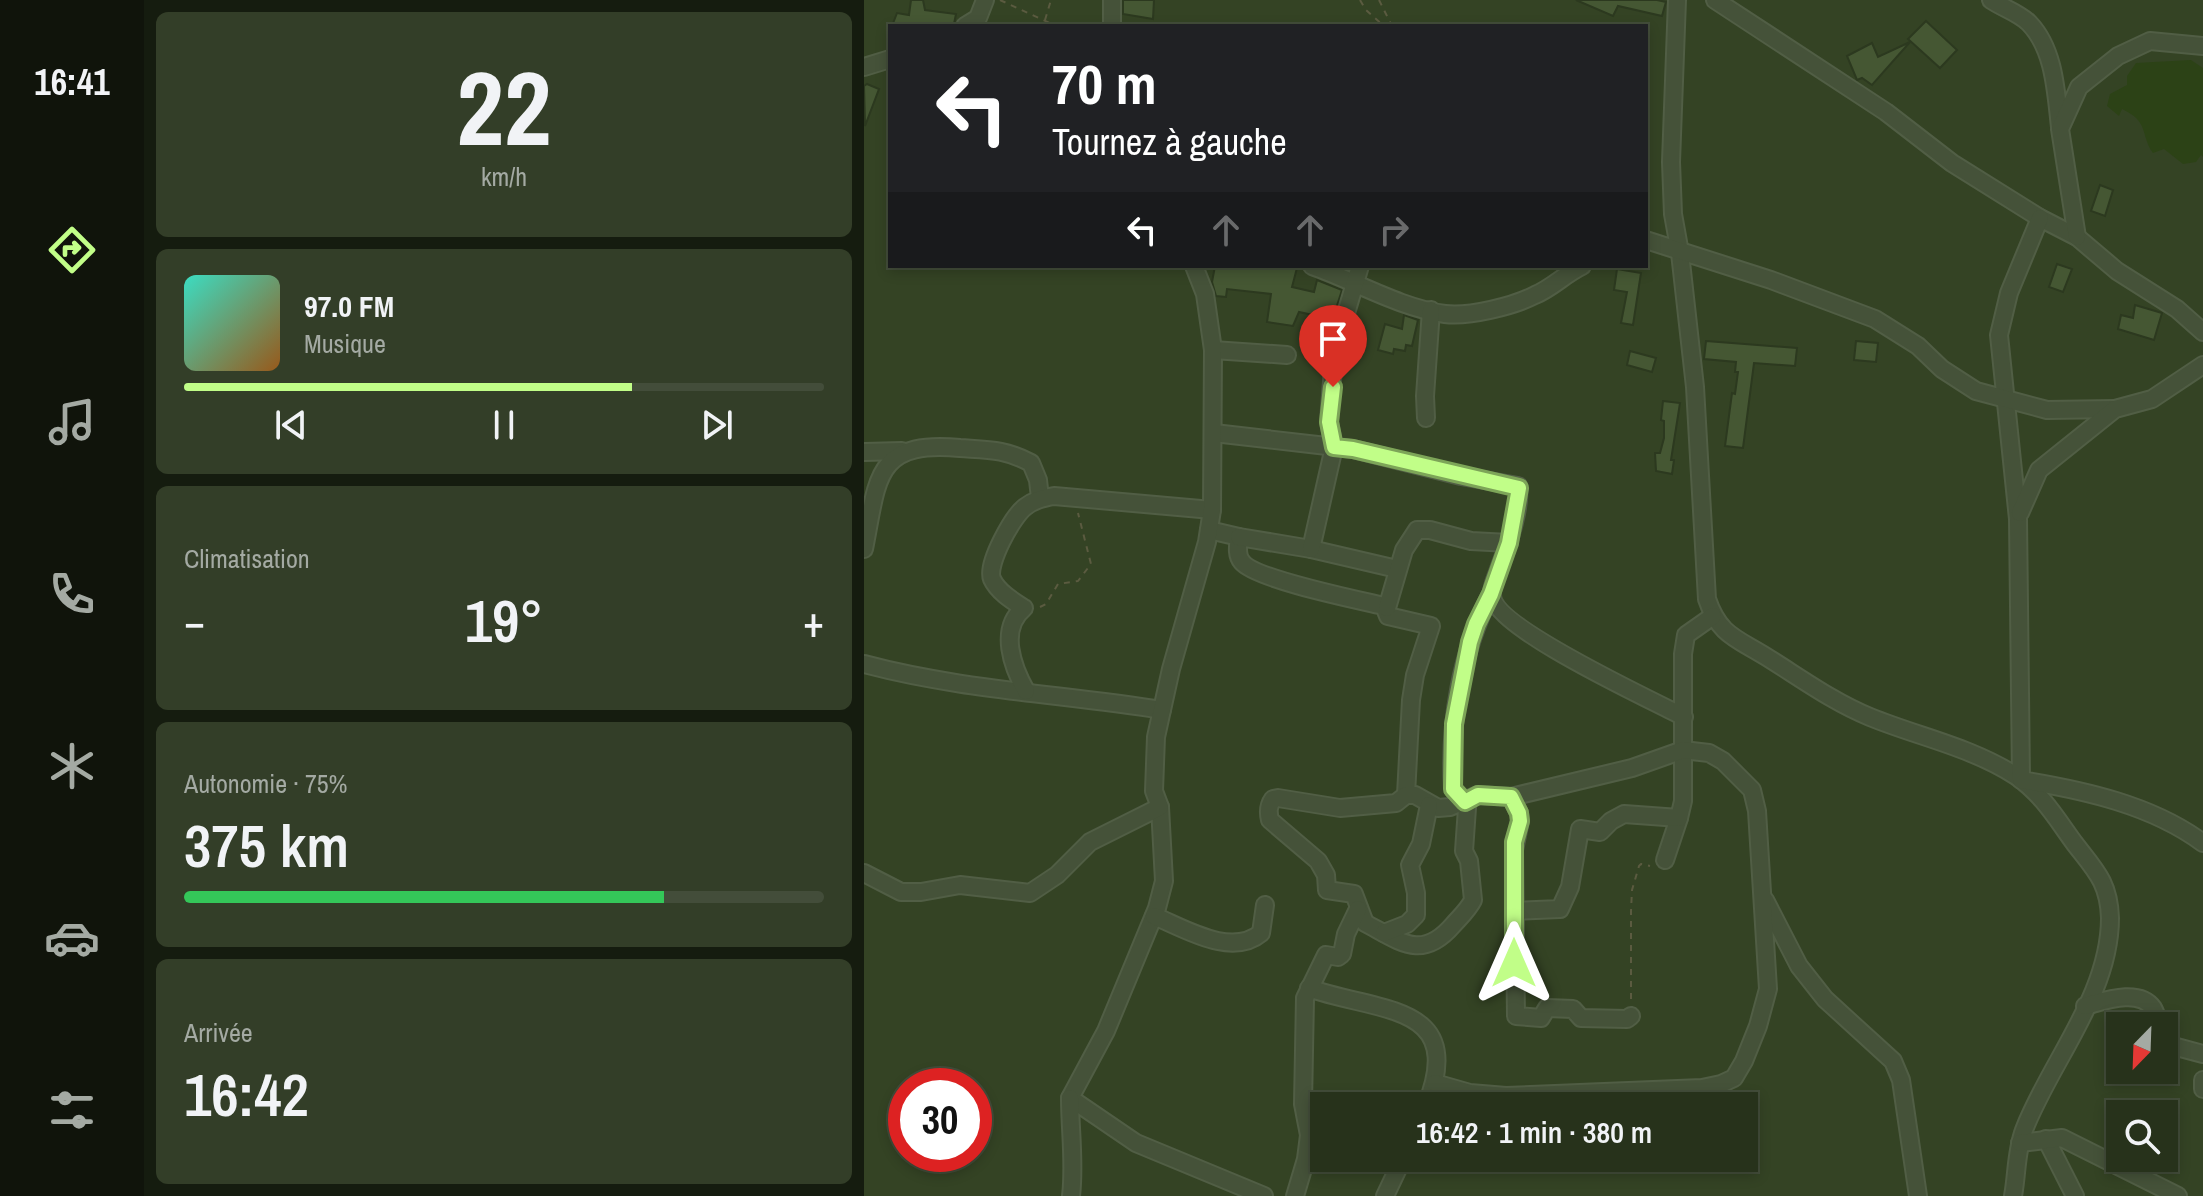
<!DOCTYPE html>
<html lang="fr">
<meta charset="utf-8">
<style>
body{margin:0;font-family:"Archivo Narrow",sans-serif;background:#333e28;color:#f1f3f6;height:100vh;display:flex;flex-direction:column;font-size:30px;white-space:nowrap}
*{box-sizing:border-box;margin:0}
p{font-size:26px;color:#a4aaa3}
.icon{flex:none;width:44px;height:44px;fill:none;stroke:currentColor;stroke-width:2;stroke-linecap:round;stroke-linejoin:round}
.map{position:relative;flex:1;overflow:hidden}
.drawer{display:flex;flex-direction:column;gap:12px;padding:12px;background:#151c0f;width:720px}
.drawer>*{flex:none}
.hud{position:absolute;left:24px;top:24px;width:760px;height:244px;border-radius:0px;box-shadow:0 4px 12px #0003,0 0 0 2px #434d3a;background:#202124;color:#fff;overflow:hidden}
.needle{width:52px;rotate:203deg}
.controls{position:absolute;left:1242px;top:1012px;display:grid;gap:16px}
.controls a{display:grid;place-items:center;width:72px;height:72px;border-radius:0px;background:#27321b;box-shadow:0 4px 12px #0003,0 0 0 2px #434d3a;font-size:40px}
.speed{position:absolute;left:24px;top:1068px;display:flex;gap:16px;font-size:40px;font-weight:700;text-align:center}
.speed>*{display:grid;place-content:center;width:104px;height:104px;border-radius:50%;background:#27321b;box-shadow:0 4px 12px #0003,0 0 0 2px #434d3a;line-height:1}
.speed .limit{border:12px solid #d22;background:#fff;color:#111}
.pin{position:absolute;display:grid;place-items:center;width:68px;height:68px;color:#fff;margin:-82px -34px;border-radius:50% 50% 50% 0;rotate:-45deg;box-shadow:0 0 8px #0007}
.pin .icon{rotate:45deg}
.me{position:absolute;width:88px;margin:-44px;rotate:0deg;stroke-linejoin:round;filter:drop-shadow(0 0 6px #0008)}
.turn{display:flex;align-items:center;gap:28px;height:168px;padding:0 32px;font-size:36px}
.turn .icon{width:104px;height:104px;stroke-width:2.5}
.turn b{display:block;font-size:56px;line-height:68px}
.lanes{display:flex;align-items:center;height:76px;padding:0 32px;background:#0003;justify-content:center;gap:40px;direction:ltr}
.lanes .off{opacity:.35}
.big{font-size:60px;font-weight:600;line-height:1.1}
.drawer .card{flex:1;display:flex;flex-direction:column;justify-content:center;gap:12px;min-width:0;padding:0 28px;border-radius:12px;background:#333e28}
.drawer .dial{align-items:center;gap:0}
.dial b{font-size:104px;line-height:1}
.song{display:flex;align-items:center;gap:24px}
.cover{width:96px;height:96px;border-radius:12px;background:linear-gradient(135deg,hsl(170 70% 55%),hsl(30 70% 35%))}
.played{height:8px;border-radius:4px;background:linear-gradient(90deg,#c1fe88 70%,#434d3a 70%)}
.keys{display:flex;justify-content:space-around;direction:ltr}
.heat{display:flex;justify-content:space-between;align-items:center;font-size:44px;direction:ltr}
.charge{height:12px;border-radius:6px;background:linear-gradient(90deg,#34c759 75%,#434d3a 0)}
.trip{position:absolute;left:446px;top:1092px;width:448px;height:80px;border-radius:0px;background:#27321b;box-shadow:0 4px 12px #0003,0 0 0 2px #434d3a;font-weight:600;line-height:80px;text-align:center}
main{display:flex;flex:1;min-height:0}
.tab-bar{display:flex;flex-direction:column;width:144px;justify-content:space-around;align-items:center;background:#10140b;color:#a4aaa3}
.tab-bar .icon{width:56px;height:56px}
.tab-bar .current{color:#c1fe88}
.tab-bar b{font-size:36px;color:#f1f3f6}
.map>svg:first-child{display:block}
</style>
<main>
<nav class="tab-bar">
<b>16:41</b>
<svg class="icon current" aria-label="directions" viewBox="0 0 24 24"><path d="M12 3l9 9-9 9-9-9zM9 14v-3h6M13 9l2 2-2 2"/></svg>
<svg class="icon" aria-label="music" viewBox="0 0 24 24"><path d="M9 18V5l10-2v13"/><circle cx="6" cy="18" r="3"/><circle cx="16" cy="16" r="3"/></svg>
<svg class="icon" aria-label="phone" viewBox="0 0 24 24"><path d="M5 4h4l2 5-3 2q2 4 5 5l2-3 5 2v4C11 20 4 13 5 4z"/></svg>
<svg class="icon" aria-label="climate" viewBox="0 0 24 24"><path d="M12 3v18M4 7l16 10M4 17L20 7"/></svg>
<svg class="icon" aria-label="car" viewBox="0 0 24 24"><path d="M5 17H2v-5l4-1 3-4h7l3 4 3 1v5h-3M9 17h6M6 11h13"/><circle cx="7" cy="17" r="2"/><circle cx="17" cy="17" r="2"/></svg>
<svg class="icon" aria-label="filters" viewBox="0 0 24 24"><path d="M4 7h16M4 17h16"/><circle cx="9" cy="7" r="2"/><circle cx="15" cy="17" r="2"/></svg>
</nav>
<section class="drawer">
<div class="card dial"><b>22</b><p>km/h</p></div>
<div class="card">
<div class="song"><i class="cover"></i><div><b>97.0 FM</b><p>Musique</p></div></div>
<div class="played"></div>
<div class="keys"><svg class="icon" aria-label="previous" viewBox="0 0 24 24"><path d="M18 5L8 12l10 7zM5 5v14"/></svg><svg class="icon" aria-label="pause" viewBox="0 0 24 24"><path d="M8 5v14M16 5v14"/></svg><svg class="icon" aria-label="next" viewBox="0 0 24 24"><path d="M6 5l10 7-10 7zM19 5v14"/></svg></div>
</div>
<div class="card"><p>Climatisation</p>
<div class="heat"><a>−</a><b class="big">19°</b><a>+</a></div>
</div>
<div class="card"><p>Autonomie · 75%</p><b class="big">375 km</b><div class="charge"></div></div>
<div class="card"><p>Arrivée</p><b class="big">16:42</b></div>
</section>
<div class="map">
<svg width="1339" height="1196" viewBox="0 0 1339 1196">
<rect width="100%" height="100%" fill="#344324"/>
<path fill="#2c4216" d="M1327 60 1339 68V157L1337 155 1332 162 1319 164 1300 149 1289 153C1276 135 1286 122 1258 109L1255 116 1243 106 1246 94 1263 85V76L1272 63Z"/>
<g fill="#455733" stroke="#2c391f" stroke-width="2">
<path d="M47 0H59L61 10 92 14 90 24 75 23 74 26H28L33 13 45 15Z"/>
<path d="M259 0H290L289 19 259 14Z"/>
<path d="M712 0H793L802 2 798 16 754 6 749 16Z"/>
<path d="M1062 21 1093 50 1076 68 1044 39Z"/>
<path d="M1046 42 1008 85 998 78 993 80 983 56 1008 43 1014 57Z"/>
<path d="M3 84 15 89 1 126 0 86Z"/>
<path d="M1236 185 1249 190 1241 216 1227 211Z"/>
<path d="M1193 264 1208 269 1199 292 1185 287Z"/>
<path d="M351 266H425L433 268 428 287 450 292 453 280 478 290 467 324 457 322 458 317 435 312 429 326 403 322 407 294 363 289 362 297 352 296 348 282Z"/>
<path d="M753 269 777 273 769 325 757 323 763 292 750 290Z"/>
<path d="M1271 305 1298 313 1290 340 1254 329 1257 315 1269 318Z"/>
<path d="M540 315 554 320 548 346 542 345 541 351 530 349 529 354 514 350 521 324 538 329Z"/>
<path d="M842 341 933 348 931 366 890 363 879 448 861 446 868 393 871 394 874 372H871L872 362 840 359Z"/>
<path d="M992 341 1014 343 1012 362 990 360Z"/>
<path d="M766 351 792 358 788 372 763 365Z"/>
<path d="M799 401 816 403 807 460H810L808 474 792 471 791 453H796L800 438V421L797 420Z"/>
</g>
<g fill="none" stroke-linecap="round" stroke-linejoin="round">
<g stroke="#515e45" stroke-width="20">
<g id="minor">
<path d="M248 0V26"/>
<path d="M813 0 807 162 809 214 816 253 831 387 843 599C855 635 872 638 901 656 935 677 969 702 1006 717 1055 737 1107 747 1152 776 1179 795 1192 818 1211 844 1232 871 1245 883 1246 918 1246 995 1186 1062 1160 1130 1152 1151 1153 1175 1149 1196"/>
<path d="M851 0 1022 112 1088 163 1176 218 1213 237 1253 271 1313 309 1339 332"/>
<path d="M1127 0C1139 8 1155 13 1165 23 1191 50 1192 93 1196 127"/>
<path d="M101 26 114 18 121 0"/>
<path d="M0 67 26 59"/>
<path d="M1176 218 1145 293 1135 335 1154 519 1157 780C1219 790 1288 805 1339 843"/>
<path d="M1213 237 1196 129 1215 87 1254 56 1286 41 1339 46"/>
<path d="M782 240 907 280 1011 319 1054 346 1078 369 1112 391 1183 410 1251 409"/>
<path d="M448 266C491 281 536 308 581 314 605 317 650 306 671 295 688 288 701 274 718 266"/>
<path d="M349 350 423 355"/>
<path d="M562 418 561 396 567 310"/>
<path d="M350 433 489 449 597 476 654 486C657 508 643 548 635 569 633 576 628 585 628 593 625 626 788 700 820 717"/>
<path d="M0 452 38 451"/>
<path d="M1156 513 1175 470 1251 409 1288 399 1339 365"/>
<path d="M345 530 375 537C374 545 372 555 378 562 391 579 494 600 520 606L524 616 567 626 551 675 547 700 542 795"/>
<path d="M375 537 447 549 533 569"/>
<path d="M0 549C14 479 10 440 96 448 126 450 140 449 167 463L174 480 176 498"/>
<path d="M447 549 470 447 465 422 470 354 496 266"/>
<path d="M627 594C597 652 585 723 589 789L601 802 603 808 600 851 605 861 609 900C604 910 596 917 589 925 558 961 537 942 501 923L490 894 463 890 462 875 454 861 406 820C404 812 404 806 409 799L414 798 476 808 532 803 542 795H551L574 808 586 807 614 795 647 797 655 813 656 821 650 850 652 1016 677 1018 683 1008 709 1009 717 1018 763 1019 767 1016"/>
<path d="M523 608 540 550 553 530H566L607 541 645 543"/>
<path d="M0 664C97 690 198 694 298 710"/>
<path d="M162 691C149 668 134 629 160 608 149 601 134 592 128 579 122 564 149 516 161 507 170 500 179 498 190 496L348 510"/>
<path d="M296 807 300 881 293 908 242 1031 206 1098 272 1143 400 1196"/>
<path d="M801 860 815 818"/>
<path d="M0 873 37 892H57L96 885 166 893 193 875 226 842 296 807 290 791 292 737 307 669 343 542 348 510 349 350 341 294 330 266"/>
<path d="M901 900 935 966 961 999 1029 1061 1037 1080 1054 1196"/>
<path d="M650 911 696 909 706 887 716 829 736 832 747 821 760 814 815 818 819 801V654L822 635 849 616"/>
<path d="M290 916C320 928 367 958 397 933L401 905"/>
<path d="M520 933 543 924 552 915V893L546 865 557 844 565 805"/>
<path d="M445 988C514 1013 604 1002 562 1106"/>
<path d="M1221 1006C1240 1001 1275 988 1289 1008 1292 1013 1294 1021 1296 1026"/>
<path d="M1300 1036 1309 1046 1339 1054"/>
<path d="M1339 1080V1089"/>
<path d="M571 1083 606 1093 642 1096 838 1088 857 1084 870 1078 880 1061 894 1026 904 989 893 811 888 790 859 761 845 753 819 750 768 768 647 797"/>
<path d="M206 1098C206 1131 211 1163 207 1196"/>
<path d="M1182 1139 1211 1196"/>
<path d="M1156 1143 1198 1138 1314 1196"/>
<path d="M431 1196 442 1159 445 1135 439 1104 441 998 462 955 474 957 478 954 482 934 494 909"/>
<path d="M521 1196 539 1158"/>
</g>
</g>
<g stroke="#5b5b40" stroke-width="2" stroke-dasharray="6 6" stroke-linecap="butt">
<path d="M136 0 192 26"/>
<path d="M496 0 502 10 520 26"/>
<path d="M515 0 528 26"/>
<path d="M181 20 187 0"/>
<path d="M176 607 182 604 194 584 214 581 227 564 214 513"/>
<path d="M767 999V911L768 890 775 866 777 864 786 866"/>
</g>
<use href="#minor" stroke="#455239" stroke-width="16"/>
</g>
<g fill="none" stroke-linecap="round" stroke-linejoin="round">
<g stroke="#7da558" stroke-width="20">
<path id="route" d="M469 387 465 422 470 447 489 449 655 488 645 543 627 594 612 624 606 642 590 724 589 789 601 802 614 795 647 797 655 813 656 821 650 842V963"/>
</g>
<use href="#route" stroke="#c1fe88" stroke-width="14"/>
</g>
</svg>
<div class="controls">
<a><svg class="needle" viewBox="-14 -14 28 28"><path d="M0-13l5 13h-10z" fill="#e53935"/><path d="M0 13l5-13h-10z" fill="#a4aaa3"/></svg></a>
<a><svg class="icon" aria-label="search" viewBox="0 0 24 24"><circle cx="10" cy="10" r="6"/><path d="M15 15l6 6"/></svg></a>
</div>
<div class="speed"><div class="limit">30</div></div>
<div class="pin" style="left:469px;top:387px;background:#d93025"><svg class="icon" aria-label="arrive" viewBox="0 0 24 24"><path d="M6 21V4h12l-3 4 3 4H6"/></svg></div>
<svg class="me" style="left:650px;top:963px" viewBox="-20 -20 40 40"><path d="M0-17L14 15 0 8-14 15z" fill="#c1fe88" stroke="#fff" stroke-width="4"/></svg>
<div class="trip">16:42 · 1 min · 380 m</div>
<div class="hud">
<div class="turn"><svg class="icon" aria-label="left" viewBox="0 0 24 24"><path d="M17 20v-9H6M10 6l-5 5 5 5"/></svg><div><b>70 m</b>Tournez à gauche</div></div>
<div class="lanes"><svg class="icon" aria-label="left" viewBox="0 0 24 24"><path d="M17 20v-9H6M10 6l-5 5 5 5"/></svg><svg class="icon off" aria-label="ahead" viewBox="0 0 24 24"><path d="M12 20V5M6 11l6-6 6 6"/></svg><svg class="icon off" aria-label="ahead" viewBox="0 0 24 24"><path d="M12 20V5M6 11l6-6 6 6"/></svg><svg class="icon off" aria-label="right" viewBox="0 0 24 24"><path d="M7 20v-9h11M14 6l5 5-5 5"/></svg></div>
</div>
</div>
</main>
